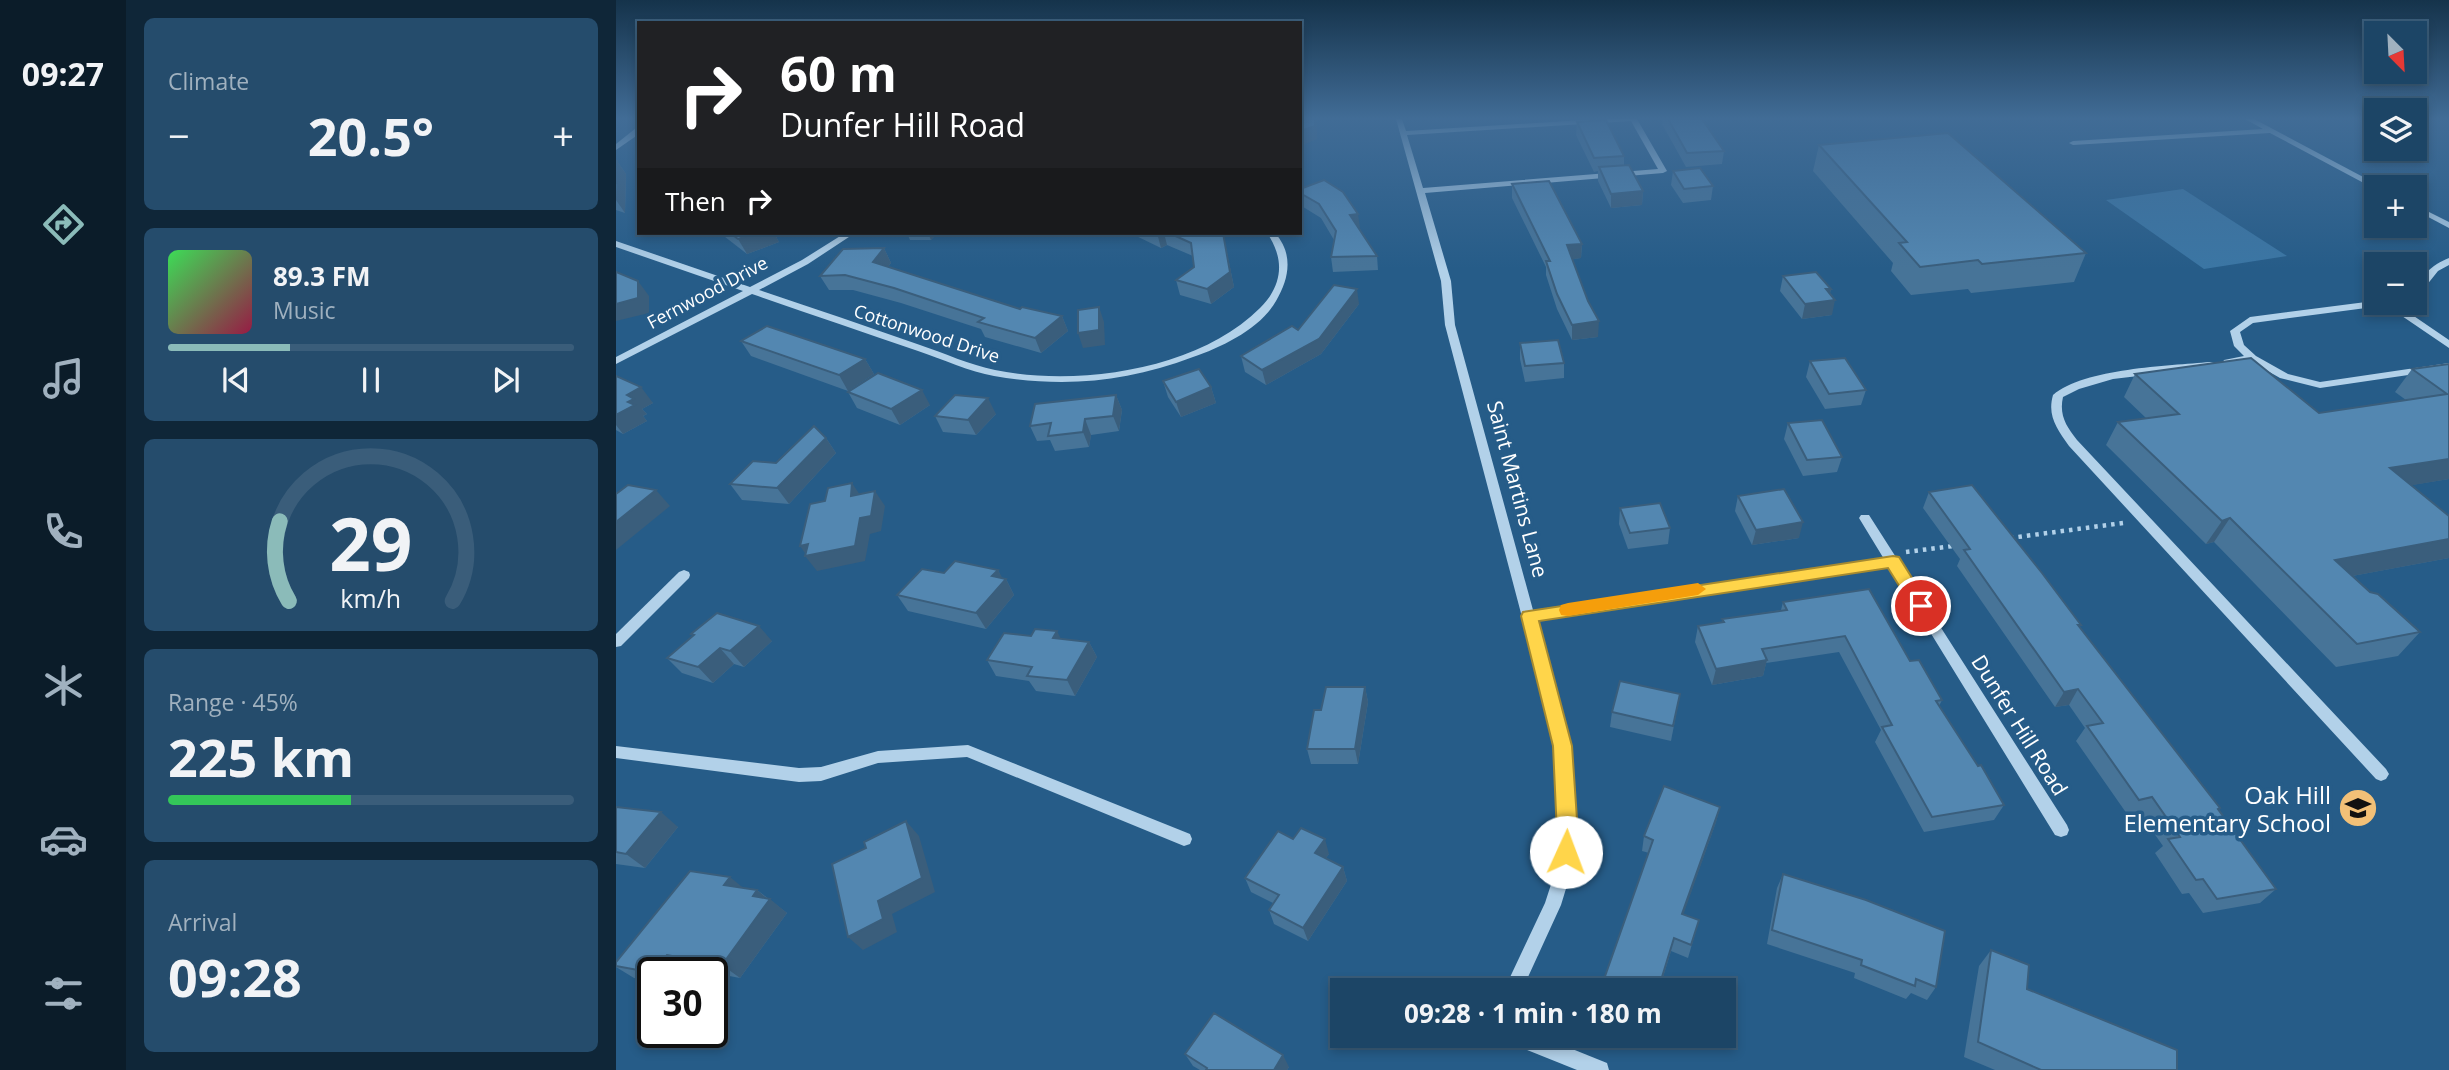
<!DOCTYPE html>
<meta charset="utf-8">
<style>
body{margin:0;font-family:"Open Sans",sans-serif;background:#254c6c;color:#f1f3f6;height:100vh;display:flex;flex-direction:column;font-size:26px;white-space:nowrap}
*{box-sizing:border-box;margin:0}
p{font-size:23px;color:#a0b1bf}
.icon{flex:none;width:38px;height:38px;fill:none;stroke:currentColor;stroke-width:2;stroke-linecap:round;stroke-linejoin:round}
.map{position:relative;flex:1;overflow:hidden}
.drawer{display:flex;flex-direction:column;gap:18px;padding:18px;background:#0f2638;width:490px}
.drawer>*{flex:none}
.top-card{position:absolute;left:21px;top:21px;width:665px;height:214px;border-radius:0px;box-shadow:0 4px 10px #0003,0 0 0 2px #3a5d7a;background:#202124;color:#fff;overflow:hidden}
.needle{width:46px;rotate:156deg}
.controls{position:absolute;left:1748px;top:21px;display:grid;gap:14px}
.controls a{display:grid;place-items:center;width:63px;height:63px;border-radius:0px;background:#1c4566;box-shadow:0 4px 10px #0003,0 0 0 2px #3a5d7a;font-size:35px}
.speed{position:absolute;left:21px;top:957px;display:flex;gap:14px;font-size:35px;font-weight:700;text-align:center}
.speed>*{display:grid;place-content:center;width:91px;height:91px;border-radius:50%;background:#1c4566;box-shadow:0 4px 10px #0003,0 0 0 2px #3a5d7a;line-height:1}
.speed .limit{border:4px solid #111;border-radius:10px;background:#fff;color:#111}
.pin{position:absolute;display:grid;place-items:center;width:60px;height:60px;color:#fff;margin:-30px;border:4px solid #fff;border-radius:50%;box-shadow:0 2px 7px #0007}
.me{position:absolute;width:77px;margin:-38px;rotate:2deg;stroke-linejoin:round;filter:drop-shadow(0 0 5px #0008)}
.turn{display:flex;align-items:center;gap:24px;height:147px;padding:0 28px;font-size:32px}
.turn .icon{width:91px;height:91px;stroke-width:2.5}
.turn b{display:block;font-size:49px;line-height:60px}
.then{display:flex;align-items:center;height:66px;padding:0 28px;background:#0003;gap:14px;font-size:26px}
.big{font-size:52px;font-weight:700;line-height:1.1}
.drawer .widget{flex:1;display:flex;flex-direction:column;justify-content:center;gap:10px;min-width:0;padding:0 24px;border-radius:10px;background:#254c6c}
.drawer .dial{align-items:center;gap:0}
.dial svg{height:182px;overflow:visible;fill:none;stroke:#3a5d7a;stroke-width:7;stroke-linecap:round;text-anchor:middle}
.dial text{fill:#f1f3f6;stroke:none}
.song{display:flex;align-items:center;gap:21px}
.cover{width:84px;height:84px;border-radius:10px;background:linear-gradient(135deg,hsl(130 70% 55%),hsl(340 70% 35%))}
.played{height:7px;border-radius:4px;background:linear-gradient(90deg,#8bbbb9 30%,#3a5d7a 30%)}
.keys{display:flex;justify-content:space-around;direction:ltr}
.heat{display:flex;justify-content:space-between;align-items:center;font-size:38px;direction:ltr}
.charge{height:10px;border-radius:5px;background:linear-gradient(90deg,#34c759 45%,#3a5d7a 0)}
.trip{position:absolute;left:714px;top:978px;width:406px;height:70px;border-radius:0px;background:#1c4566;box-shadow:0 4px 10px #0003,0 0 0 2px #3a5d7a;font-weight:700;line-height:70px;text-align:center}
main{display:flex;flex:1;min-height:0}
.tabs{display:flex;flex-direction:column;width:126px;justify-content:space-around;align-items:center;background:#0b1c29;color:#a0b1bf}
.tabs .icon{width:49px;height:49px}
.tabs .on{color:#8bbbb9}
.tabs b{font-size:32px;color:#f1f3f6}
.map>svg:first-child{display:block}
</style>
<main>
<nav class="tabs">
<b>09:27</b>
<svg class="icon on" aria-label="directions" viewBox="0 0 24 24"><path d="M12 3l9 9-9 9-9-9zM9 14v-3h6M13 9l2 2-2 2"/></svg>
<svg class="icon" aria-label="music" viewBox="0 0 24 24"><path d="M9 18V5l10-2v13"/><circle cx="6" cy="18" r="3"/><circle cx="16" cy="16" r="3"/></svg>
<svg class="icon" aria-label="phone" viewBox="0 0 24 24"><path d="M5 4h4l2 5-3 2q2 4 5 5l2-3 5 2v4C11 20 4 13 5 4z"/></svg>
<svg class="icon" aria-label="climate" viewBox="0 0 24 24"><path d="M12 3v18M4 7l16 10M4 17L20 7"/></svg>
<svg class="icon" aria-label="car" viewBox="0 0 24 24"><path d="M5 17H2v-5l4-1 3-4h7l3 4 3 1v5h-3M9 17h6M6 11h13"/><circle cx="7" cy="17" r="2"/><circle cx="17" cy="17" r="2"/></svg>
<svg class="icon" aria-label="filters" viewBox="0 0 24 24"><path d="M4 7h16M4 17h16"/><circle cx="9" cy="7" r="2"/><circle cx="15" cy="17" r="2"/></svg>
</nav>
<section class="drawer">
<div class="widget"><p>Climate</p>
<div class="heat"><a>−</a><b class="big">20.5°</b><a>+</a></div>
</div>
<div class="widget">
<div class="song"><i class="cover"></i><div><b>89.3 FM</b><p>Music</p></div></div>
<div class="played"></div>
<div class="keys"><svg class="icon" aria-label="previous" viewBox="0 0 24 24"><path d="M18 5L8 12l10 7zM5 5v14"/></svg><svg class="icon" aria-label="pause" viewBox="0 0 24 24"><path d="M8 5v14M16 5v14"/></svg><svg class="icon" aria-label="next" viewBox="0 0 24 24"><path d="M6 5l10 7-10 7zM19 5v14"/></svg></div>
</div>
<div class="widget dial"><svg viewBox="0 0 100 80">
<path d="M14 69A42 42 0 1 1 86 69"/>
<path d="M14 69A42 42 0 0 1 10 34" stroke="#8bbbb9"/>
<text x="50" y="56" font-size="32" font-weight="700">29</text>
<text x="50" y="72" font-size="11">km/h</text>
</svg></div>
<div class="widget"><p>Range · 45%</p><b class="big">225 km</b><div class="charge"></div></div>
<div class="widget"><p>Arrival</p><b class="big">09:28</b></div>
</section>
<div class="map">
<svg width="1833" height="1070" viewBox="0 0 1833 1070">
<rect width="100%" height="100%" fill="#265c88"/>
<path fill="#3b76a4" d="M1567 189 1671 256 1588 269 1490 200Z"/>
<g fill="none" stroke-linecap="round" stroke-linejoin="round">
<g stroke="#b2d1e9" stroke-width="4.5" stroke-dasharray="3.5 5" stroke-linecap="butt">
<path d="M1394 538 1507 523"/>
<path d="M1290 552 1337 546"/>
</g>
<g fill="#b2d1e9" fill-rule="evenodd">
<path d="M780 119H786L790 131 983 119H1021L1051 171 1047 173 809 193 835 281 839 325 917 610 1268 559 1243 518 1245 515H1253L1451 825 1453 830 1451 835 1445 837 1439 835 1274 567 920 620 954 746 960 834 956 869 945 905 906 990H888L929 903 940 869 944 834 940 746 829 325 825 281ZM1015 121 1042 169 807 188 791 135Z"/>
<path d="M1629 119H1638L1766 187 1759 189 1654 133 1457 145 1453 143 1457 141 1647 129Z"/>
<path d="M20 128H23V134L0 150V144Z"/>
<path d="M1799 205 1833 222V228L1799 210Z"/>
<path d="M229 233H239L192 264 143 290C196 308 250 326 304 345 328 353 354 365 379 370 462 387 582 370 644 308 667 285 669 259 651 233H659C678 254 673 279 660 301 644 329 606 347 577 357 510 382 449 388 378 376 354 372 326 359 302 351 247 332 191 313 136 294L0 364V357L127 291 0 247V241L134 287 186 260Z"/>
<path d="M1833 258V265L1822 271 1802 296 1799 297C1799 279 1817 264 1833 258Z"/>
<path d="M1750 302 1789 310 1833 340V348L1783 314 1750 308 1637 323 1624 332 1628 345 1640 356 1672 374 1704 382 1833 363V369L1704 388 1664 378 1634 361 1612 365 1607 362 1608 360 1628 356 1618 346 1614 331 1634 317Z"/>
<path d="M1594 362 1598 363V367L1497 379 1463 389 1447 397C1443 415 1450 426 1461 440L1770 769 1773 774 1770 779 1765 781 1760 779 1453 446C1441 429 1431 416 1437 395 1469 368 1552 366 1594 362Z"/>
<path d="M68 570 73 572 74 575 73 578 5 646 0 647V634L63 572Z"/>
<path d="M352 745 574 834 576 839 574 844 568 846 351 757 262 763 205 781 183 782 0 758V746L183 768 205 767 262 751Z"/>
<path d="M892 1036H924L991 1063 993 1070H961L894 1043Z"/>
</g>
</g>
<g fill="#477498">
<path d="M1047 119H1086L1108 151 1106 164 1070 167 1046 124Z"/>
<path d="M961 122 1008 156V165L1027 191 1026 205 995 208 982 181V171L978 172 960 135Z"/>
<path d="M1203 145 1470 253 1458 282 1355 293 1352 289 1295 295 1275 271 1277 263 1197 171Z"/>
<path d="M0 161H1L10 174 9 213 0 210Z"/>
<path d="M1057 171 1097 186 1095 200 1067 203 1055 185Z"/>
<path d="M896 184 966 244 965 258 956 259 982 337 956 340 941 309 930 275V267L896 198Z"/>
<path d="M684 189 744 228H742L761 256 762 270 717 272 715 257 718 240 705 218 684 205Z"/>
<path d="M104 233H158L163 242 131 254Z"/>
<path d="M291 233H321L315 240H294Z"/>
<path d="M514 233H607L618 287 595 304 564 295 560 280 578 267 577 256 551 245 545 248Z"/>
<path d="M268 248 275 263 272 267 404 309 446 316 452 331 425 353 369 337 365 329 285 303 237 290H213L204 276Z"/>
<path d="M1167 276 1215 289 1214 293 1216 315 1186 319 1164 291Z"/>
<path d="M743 304 705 354 650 385 629 372 625 356 682 330Z"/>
<path d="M125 341 249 359 258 374 232 391 135 356Z"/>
<path d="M904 343 948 363V378L909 382 904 359Z"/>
<path d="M1194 361 1250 390 1245 405 1209 409 1190 377Z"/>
<path d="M1833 364V479L1795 485 1833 558 1736 576 1754 592 1804 632 1782 656 1720 667 1598 542 1590 544 1490 445 1502 422 1530 418 1508 397 1519 374 1703 413 1790 400 1779 392 1796 369Z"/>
<path d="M0 376 37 403 26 409 31 414 27 416 31 421 7 434 0 430Z"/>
<path d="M547 381 595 387 600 403 565 417 552 397Z"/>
<path d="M232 392 314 405 284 425 241 408Z"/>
<path d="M500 395 506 410 503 431 475 435 473 447 439 451 434 440 421 441 414 426Z"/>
<path d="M380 414 360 435 327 432 319 416Z"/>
<path d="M1172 423 1226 457 1221 472 1187 476 1168 439Z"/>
<path d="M210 438 220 453 173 504 126 500 114 484 160 463Z"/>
<path d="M1313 492 1465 625 1463 628 1604 808 1603 810 1660 889 1644 903 1587 913 1573 893 1566 894 1539 853 1547 846 1523 812 1511 814 1460 741 1469 728 1453 705 1439 707 1341 566 1344 559 1307 508Z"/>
<path d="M1122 496 1183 538 1136 545 1119 511Z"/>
<path d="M1004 508 1054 528 1052 544 1012 549 1003 524Z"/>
<path d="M382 570 386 579H390L398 595 370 629 292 611 281 595 328 573Z"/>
<path d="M1167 602 1294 661 1326 700 1323 706 1388 805 1378 820 1308 832 1259 742 1265 730 1223 652 1150 663 1147 676 1096 685 1079 642 1082 626 1106 622V619L1165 610Z"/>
<path d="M75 634 156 641 128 667 118 664 97 683 66 673 51 658 77 636Z"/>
<path d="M445 639 473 642 481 657 459 696 420 691 413 681 380 676 371 660Z"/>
<path d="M749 687 752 702 742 764H695L691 749 705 710Z"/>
<path d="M1064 694 1055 741 994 727 996 712Z"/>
<path d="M0 807 62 827 29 868 0 864Z"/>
<path d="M1104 807 1100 822 1067 914 1083 920 1072 958 1055 951 1043 990H986L987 982 1033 853 1026 851 1028 836Z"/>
<path d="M713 854 710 858 727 867 731 881 692 941 658 924 653 910 657 903 635 892 629 878Z"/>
<path d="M1167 874 1320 987 1311 1000 1295 993 1290 999 1238 978 1239 973 1151 944 1161 888Z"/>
<path d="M127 888 141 890 171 913 124 978 70 968 67 973H37V981L18 978 0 967V962Z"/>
<path d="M1375 950 1411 989 1561 1070H1379L1348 1057 1363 966Z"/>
<path d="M569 1054 673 1067 671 1070H584L577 1066Z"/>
</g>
<g fill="#3a5e7c">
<path d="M699 119H701V139L684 146V131Z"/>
<path d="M1 161 10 174 9 213 0 200Z"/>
<path d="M1027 191 1026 205 995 208V194Z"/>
<path d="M742 214 744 228 736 230 734 215Z"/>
<path d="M141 233H158L163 242 131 254 122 239Z"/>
<path d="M312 233H321L315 240Z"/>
<path d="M541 233H548L551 245 545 248Z"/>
<path d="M607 233 618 287 595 304 591 289Z"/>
<path d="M966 244 965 258 951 260V245Z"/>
<path d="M268 248 275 263 264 277 257 262Z"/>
<path d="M22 281 33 296V313L0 321V304Z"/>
<path d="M741 289 743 304 705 354 650 385 646 370Z"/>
<path d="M1210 289H1215L1212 301 1219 300 1216 315 1186 319 1189 304Z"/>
<path d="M483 307 488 322 489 345 467 348 462 333Z"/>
<path d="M446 316 452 331 425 353 419 338Z"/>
<path d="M983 321 982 337 956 340V325Z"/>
<path d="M249 359 258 374 232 391 223 375Z"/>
<path d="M25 387 37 403 26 409 31 414 27 416 31 421 7 434 0 425V415L12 402 11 395Z"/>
<path d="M595 387 600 403 565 417 560 402Z"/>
<path d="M306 390 314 405 284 425 275 409Z"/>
<path d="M500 395 506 410 503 431 497 416Z"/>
<path d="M372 398 380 414 360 435 352 420Z"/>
<path d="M469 419 475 435 473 447 467 432Z"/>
<path d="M210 438 220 453 173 504 161 488Z"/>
<path d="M1833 459V479L1756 492 1774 468Z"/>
<path d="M236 483 246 498 235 496Z"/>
<path d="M40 490 54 506 0 550V522Z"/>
<path d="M259 491 269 506 265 531 254 534 249 561 201 571 189 556H191L184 546 192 544 244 518Z"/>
<path d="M1614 518 1598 542 1590 544 1606 521Z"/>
<path d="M1187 522 1183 538 1136 545 1140 530Z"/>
<path d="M1833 539V558L1699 583 1719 560Z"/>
<path d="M382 570 388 581 390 579 398 595 370 629 360 613 376 576Z"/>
<path d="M143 626 156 641 128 667 114 651Z"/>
<path d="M441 631 449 647 437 638Z"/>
<path d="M473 642 481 657 459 696 451 680Z"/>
<path d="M104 648 118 664 97 683 82 667Z"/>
<path d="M1151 660 1147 676 1096 685 1100 669Z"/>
<path d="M749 687 752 702 742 764 739 749Z"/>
<path d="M1462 689 1453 705 1439 707 1448 692Z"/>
<path d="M1104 807 1100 822 1063 927 1066 914Z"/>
<path d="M45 812 62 827 29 868 10 854Z"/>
<path d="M290 821 303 836 319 892 276 914 281 932 247 950 232 937 262 901Z"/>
<path d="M709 839 713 854 704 867 699 853Z"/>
<path d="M727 867 731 881 692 941 687 928Z"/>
<path d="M114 877 131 891 108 885Z"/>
<path d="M141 890 153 900 154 899 171 913 124 978 106 965 137 896Z"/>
<path d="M1058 938 1043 990H1042Z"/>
<path d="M51 955 70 968 67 973H38Z"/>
<path d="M667 1055 673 1067 671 1070H658Z"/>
</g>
<g fill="#5387b1" stroke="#3a5e7c" stroke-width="2">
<path d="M684 119H699V126L684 131Z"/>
<path d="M1052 119H1086L1108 151 1071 153Z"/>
<path d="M990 120 1008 156 978 158 961 122Z"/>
<path d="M1332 133 1470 253 1366 264 1362 260 1304 267 1283 243 1291 242 1203 145Z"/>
<path d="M0 161H1L0 184Z"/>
<path d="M1013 165 1027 191 995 194 983 167Z"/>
<path d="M1084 168 1097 186 1068 189 1057 171Z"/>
<path d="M708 180 727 192 742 214 734 215 761 256 715 257 720 231 703 204 684 193V189Z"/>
<path d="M933 181 966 244 951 245 972 301 983 321 956 325 941 294 930 261H934L896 184Z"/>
<path d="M114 233H141L122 239Z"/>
<path d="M553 233H607L614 272 591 289 560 280 578 267 575 243Z"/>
<path d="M268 248 257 262 404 309 406 307 446 316 419 338 362 322 368 318 278 288 229 275 204 276 227 249Z"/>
<path d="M0 272 22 281V298L0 304Z"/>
<path d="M1200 272 1215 289H1210L1219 300 1189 304 1167 276Z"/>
<path d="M718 285 741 289 703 339 646 370 625 356 676 326 682 330Z"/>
<path d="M483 307V330L462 333V310Z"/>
<path d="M151 326 249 359 223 375 125 341Z"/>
<path d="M942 340 948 363 909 366 904 343Z"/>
<path d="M1229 358 1250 390 1213 394 1194 361Z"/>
<path d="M1635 358 1703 413 1831 394 1796 369 1833 364V459L1774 468 1833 516V539L1719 560 1754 592 1762 594 1804 632 1741 644 1614 518 1606 521 1502 422 1563 414 1519 374Z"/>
<path d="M583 369 595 387 560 402 547 381Z"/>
<path d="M262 373 306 390 275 409 232 392Z"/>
<path d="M0 376 25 387 11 395 18 399 12 402 19 405 0 415Z"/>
<path d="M339 395 372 398 352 420 319 416Z"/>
<path d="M500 395 497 416 469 419 467 432 432 436 435 423 414 426 419 404Z"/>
<path d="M1206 420 1226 457 1191 460 1172 423Z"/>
<path d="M198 426 210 438 161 488 114 484 137 461 160 463Z"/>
<path d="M236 483 235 496 259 491 255 516 244 518 239 546 189 556 192 544 184 546 194 504 209 501 212 488Z"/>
<path d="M12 485 40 490 0 522V494Z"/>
<path d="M1356 485 1426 573 1465 625H1462L1604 808 1602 809 1660 889 1601 899 1587 879 1580 880 1552 839 1564 837 1536 797 1523 800 1471 726 1487 723 1462 689 1448 692 1348 550 1354 549 1313 492Z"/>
<path d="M1168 489 1187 522 1140 530 1122 496Z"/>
<path d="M1044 503 1054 528 1014 533 1004 508Z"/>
<path d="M339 561 382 570 376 576 390 579 360 613 281 595 306 569 328 573Z"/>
<path d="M1253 589 1294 661 1303 660 1326 700 1320 701 1362 766 1365 765 1388 805 1316 817 1266 727 1276 725 1229 636 1146 649 1151 660 1100 669 1082 626 1108 622 1106 619 1171 610 1167 602Z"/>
<path d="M101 613 143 626 114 651 104 648 82 667 51 658 78 635 75 634Z"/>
<path d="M419 629 441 631 437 638 473 642 451 680 411 676 416 667 371 660 388 633 415 636Z"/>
<path d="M1004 681 1064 694 1057 726 996 712Z"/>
<path d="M710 687H749L739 749H691L698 710H705Z"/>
<path d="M1048 786 1104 807 1066 914 1083 920 1075 945 1058 938 1042 990H1006L987 982 1037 840 1028 836Z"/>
<path d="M0 807 45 812 10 854 0 852Z"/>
<path d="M290 821 306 878 262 901 267 919 232 937 216 864 250 848 248 842Z"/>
<path d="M685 828 709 839 699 853 727 867 687 928 653 910 663 895 629 878 662 831 677 839Z"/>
<path d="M74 871 114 877 108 885 141 890 137 896 154 899 106 965 51 955 38 973 0 966V962Z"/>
<path d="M1167 874 1250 900 1329 931 1320 987 1300 979 1299 986 1245 965 1246 960 1156 930Z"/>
<path d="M1375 950 1413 965 1411 989 1561 1050V1070H1425L1362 1042Z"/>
<path d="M598 1013 667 1055 658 1070H590L591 1068 569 1054Z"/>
</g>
<linearGradient id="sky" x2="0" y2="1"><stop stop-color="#15334b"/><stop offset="0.44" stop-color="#416c96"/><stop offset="1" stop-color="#416c96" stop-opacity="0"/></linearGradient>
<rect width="1833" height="269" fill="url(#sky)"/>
<path fill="#ffd54a" stroke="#a68a30" stroke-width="2" d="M1277 556 1283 557 1311 602 1313 606 1311 611H1299L1272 568 923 621 956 746 962 834 957 858 950 861 942 858 939 852 941 834 937 746 905 616 907 612Z"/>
<path fill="#f59e0b" d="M1082 583 1090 589 1082 595 952 616 945 615 943 610 945 605 952 603Z"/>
<defs>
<g id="school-disc" transform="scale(2.0125)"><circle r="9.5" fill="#f2c077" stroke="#265c88"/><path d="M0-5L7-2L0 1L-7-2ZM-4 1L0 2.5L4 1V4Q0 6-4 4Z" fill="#111"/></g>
</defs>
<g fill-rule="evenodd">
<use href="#school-disc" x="1742" y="808"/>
</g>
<g text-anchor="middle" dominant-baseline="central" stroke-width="7" stroke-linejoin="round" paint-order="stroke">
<g font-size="18" fill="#fff" stroke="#265c88">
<text transform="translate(91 292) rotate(-28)">Fernwood Drive</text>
<text transform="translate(311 333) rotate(18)">Cottonwood Drive</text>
</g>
<g font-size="21" fill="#fff" stroke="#265c88">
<text transform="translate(902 489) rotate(75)">Saint Martins Lane</text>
<text transform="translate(1404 725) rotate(58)">Dunfer Hill Road</text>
</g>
<g font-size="24" fill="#fff" stroke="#265c88" text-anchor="end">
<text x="1715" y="794">Oak Hill<tspan x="1715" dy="28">Elementary School</tspan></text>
</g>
</g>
</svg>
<div class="controls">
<a><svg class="needle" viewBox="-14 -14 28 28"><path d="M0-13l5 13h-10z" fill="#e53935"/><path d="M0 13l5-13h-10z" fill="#a0b1bf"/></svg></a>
<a><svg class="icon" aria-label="layers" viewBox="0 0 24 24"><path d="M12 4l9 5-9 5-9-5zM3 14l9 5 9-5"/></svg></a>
<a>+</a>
<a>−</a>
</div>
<div class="speed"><div class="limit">30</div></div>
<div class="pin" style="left:1305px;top:606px;background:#d93025"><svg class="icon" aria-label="arrive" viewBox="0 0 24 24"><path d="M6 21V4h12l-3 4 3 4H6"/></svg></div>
<svg class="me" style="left:950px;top:852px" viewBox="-20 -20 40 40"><circle r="19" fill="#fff"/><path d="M0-13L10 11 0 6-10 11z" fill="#ffd54a"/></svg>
<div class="trip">09:28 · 1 min · 180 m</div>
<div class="top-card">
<div class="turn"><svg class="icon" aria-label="right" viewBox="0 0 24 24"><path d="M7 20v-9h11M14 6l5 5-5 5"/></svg><div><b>60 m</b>Dunfer Hill Road</div></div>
<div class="then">Then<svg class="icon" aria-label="right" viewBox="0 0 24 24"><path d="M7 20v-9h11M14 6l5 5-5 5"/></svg></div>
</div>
</div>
</main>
